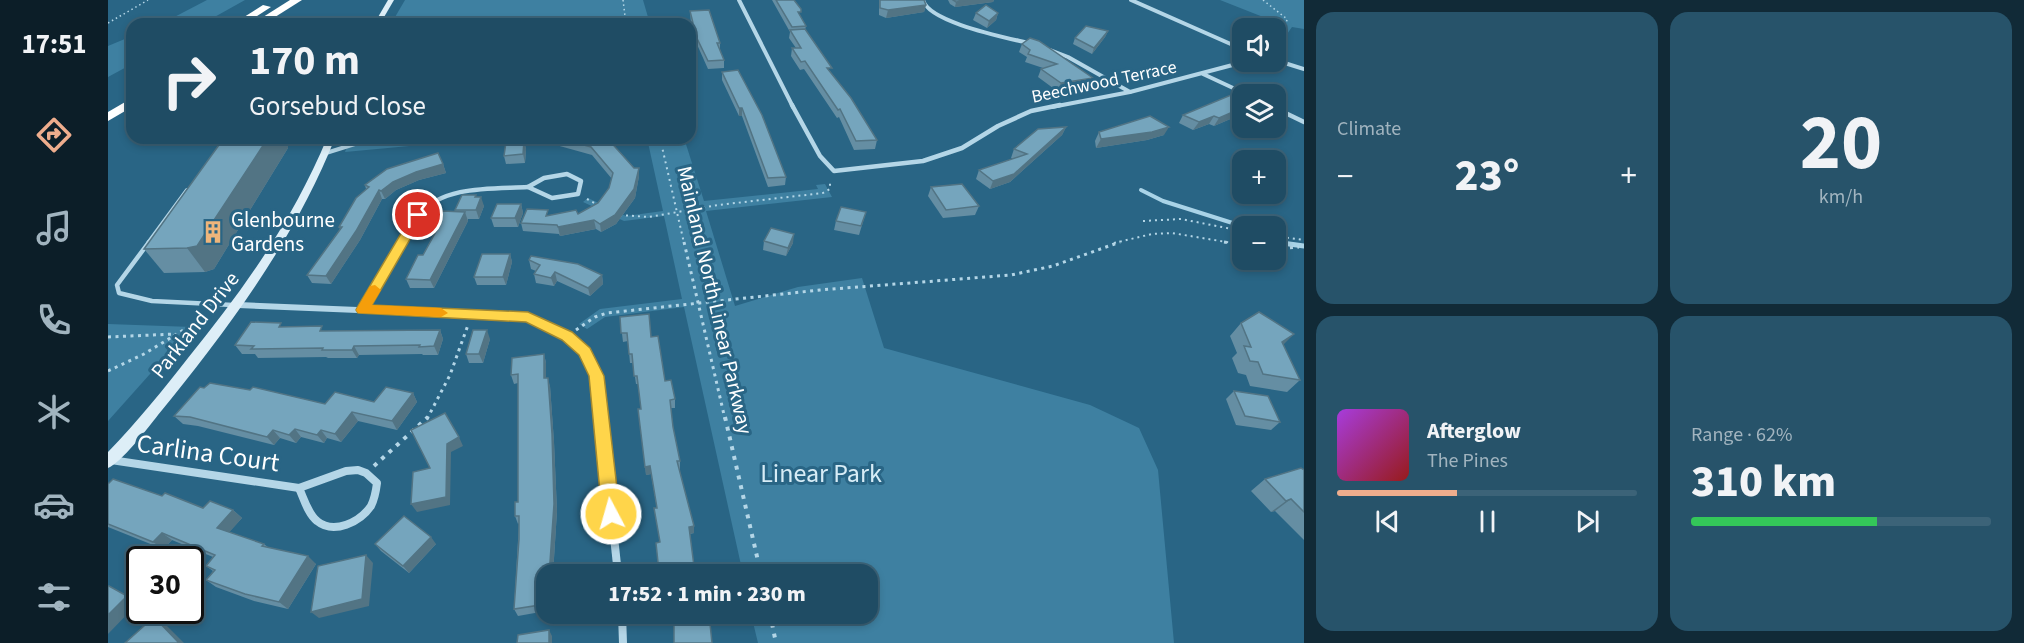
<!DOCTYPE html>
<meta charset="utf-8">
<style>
body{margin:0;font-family:"Source Sans 3",sans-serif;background:#27536a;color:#f1f3f6;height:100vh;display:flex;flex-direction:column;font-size:22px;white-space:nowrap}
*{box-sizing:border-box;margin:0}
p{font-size:20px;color:#a1b4bf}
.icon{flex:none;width:33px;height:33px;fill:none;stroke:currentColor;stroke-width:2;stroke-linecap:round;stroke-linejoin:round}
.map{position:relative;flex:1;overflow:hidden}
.details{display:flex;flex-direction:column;gap:12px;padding:12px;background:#112a37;width:720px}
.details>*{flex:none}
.banner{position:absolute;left:18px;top:18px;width:570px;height:126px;border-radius:18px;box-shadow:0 3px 9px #0003,0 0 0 2px #3c6378;background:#1f4c64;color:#f1f3f6;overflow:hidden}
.fabs{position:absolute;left:1124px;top:18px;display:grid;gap:12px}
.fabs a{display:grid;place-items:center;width:54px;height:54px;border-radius:12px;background:#1f4c64;box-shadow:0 3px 9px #0003,0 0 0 2px #3c6378;font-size:30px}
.speed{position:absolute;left:18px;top:546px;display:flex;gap:12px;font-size:30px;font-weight:700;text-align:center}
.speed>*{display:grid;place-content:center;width:78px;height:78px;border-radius:50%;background:#1f4c64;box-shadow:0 3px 9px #0003,0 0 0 2px #3c6378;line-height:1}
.speed .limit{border:3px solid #111;border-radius:9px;background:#fff;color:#111}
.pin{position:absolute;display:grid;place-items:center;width:51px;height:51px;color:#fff;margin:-26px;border:3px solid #fff;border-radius:50%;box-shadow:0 2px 6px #0007}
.me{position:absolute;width:66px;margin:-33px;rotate:354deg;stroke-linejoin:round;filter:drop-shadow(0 0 4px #0008)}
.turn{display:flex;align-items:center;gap:21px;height:126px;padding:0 24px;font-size:27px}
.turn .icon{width:78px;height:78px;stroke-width:2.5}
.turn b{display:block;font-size:42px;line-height:51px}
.big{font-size:45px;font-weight:800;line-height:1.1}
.details .tile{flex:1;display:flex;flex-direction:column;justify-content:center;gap:9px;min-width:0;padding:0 21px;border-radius:18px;background:#27536a}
.details .dial{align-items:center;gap:0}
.dial b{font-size:78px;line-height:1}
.song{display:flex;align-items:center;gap:18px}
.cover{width:72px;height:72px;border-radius:9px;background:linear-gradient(135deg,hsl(280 70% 55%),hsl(0 70% 35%))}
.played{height:6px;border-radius:3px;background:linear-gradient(90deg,#eead8d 40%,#3c6378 40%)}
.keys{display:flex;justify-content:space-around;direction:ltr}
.heat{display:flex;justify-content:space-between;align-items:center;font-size:33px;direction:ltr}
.charge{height:9px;border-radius:4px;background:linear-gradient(90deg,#34c759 62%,#3c6378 0)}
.details .tiles{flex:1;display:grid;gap:12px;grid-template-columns:repeat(2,1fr)}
.trip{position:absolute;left:428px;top:564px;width:342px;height:60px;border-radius:18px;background:#1f4c64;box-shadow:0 3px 9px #0003,0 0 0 2px #3c6378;font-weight:800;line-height:60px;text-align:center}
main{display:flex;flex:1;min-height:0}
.menu{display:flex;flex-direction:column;width:108px;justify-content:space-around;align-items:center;background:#0c1e28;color:#a1b4bf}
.menu .icon{width:42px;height:42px}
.menu .active{color:#eead8d}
.menu b{font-size:27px;color:#f1f3f6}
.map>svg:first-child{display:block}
</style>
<main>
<nav class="menu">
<b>17:51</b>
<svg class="icon active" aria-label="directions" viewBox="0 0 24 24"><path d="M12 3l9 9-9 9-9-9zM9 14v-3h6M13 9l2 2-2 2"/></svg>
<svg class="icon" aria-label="music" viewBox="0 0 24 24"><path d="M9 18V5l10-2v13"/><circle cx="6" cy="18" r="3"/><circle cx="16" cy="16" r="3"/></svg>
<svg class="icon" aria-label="phone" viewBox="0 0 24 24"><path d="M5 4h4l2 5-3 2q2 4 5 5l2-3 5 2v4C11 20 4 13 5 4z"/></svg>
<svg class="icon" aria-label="climate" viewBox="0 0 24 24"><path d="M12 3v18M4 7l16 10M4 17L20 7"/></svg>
<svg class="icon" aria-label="car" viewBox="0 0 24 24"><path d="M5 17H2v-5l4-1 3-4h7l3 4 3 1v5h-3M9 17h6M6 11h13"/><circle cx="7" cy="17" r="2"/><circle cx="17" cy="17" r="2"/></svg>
<svg class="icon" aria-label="filters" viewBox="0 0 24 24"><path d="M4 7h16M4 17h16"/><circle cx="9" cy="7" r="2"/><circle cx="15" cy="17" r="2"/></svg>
</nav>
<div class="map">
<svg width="1196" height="643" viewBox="0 0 1196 643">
<rect width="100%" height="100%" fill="#296585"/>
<g fill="#3e80a1">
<path d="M99 0H137L94 24H53Z"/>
<path d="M297 0H535L542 24H283Z"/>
<path d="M1112 0H1196V29L1184 27 1167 51V43L1178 26Z"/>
<path d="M24 36V64L0 77V46Z"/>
<path d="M242 138H387L237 152Z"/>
<path d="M539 138H576L596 201 710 189 708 185 717 184 724 197 598 211 627 306 690 287 754 278 776 348 982 405 1031 428 1050 470 1066 643H650L643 614H759V574H635L576 307 497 317 479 329 471 324 492 309 574 299 556 216 516 221 475 202 480 198 518 216 555 211Z"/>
<path d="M0 324 84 327 0 421Z"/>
</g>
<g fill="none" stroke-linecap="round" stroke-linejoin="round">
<g stroke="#a9d3e7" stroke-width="4">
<path d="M1033 190 1055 201 1134 226"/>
<path d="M1167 242 1177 243"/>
</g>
<path stroke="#a9d3e7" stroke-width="5" d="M1167 242 1196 246"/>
<g stroke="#b4d6e7" stroke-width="1.5" stroke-dasharray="1.5 3" stroke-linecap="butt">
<path d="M515 0 518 24"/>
<path d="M1155 0 1179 19 1177 33 1167 46"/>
<path d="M0 23 40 0"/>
</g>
<g stroke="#b4d6e7" stroke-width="2" stroke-dasharray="2 4" stroke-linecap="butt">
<path d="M552 138 576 243"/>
<path d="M479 199 492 206"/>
<path d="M512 215 541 217 610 205 715 193 722 189V181"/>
<path d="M1035 221 1073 219 1134 231"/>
<path d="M1167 236 1196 240"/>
<path d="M1006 243 1044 234 1064 233 1124 243"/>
</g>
<g stroke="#b4d6e7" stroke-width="3" stroke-dasharray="3 4.5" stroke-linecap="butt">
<path d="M576 242 617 419"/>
<path d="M1116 242 1134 245"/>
<path d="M1167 249 1191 247"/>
<path d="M468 330 487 317 499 313 712 290 903 275 945 266 1012 242"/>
<path d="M0 337 67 334"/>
<path d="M0 371 36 354 82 326 94 323"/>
<path d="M319 419 342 375 360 325"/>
</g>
<g stroke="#b4d6e7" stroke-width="4" stroke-dasharray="4 6" stroke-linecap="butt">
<path d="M617 417 653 574"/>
<path d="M266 466 320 417"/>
<path d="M662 614 668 643"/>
</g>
<g stroke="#b4d6e7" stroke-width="4">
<path d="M218 153 266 138"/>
<path d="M40 243 79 190"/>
</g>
<path stroke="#b4d6e7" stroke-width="4.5" d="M41 242 9 285 11 293 44 301 125 305"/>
<g stroke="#b4d6e7" stroke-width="4">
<path d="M631 0 685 107"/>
<path d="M815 0C821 23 901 38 924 44"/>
<path d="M1023 0 1134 49"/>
<path d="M942 50 960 57 1022 92"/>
<path d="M1167 60 1196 69"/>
<path d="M1095 74 1138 94"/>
<path d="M944 107 1022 92 1136 62"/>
</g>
<g stroke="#b4d6e7" stroke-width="4.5">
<path d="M684 105 712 156 726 171 815 161 854 148 890 126 923 111 952 105"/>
<path d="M1167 108 1196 122"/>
<path d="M459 174 473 181 470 194 444 198 420 187 436 178Z"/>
<path d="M294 243C299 234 303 223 310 215 336 185 384 189 420 187"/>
</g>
<g stroke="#b4d6e7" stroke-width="6">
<path d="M130 305 420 317C448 329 480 344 489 376 493 389 492 405 494 419"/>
<path d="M255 310 294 242"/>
</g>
<g stroke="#b4d6e7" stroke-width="8">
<path d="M493 417 510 574"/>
<path d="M3 460 191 488"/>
<path d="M250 470 258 473 269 483C268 491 267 498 263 506 252 522 226 535 209 521 200 514 196 499 191 488L238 471Z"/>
<path d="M514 614 515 643"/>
</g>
<g fill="#ddeef7" fill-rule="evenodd">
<path d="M280 0H286L272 24H266Z"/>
<path d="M219 138H227C186 241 120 329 50 415 40 428 13 463 0 468V452C29 422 55 390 80 358 136 289 185 220 219 138Z"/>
</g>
<g fill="#fff" fill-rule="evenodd">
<path d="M182 0H194L156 24H144Z"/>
<path d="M155 5 163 7 137 24H125Z"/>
<path d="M24 98V107L0 121V112Z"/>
</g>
</g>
<g fill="#658ea3">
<path d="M664 0H686L692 17 698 26 697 30 723 74 769 140 767 149 746 150 731 117 729 118 696 69 692 70 683 56 684 48H688L681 38 682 32Z"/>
<path d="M771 0H816L818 5 816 12 778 18 771 15Z"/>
<path d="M840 0H886L885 2 847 7 842 4Z"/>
<path d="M582 11 612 43V50L616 60V68L600 69 583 31 582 24H583Z"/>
<path d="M868 13H890L888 20 879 28 865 20Z"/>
<path d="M1000 31 997 37 984 54 965 44 967 38Z"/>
<path d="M914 44 985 78 981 86 949 91 930 77 933 69 935 68 917 62 919 57 911 52Z"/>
<path d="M614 72 678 177 677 185 660 187 634 116H631L614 80Z"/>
<path d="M1134 102V114L1106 126 1101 124 1085 130 1071 123 1075 115Z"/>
<path d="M958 127 954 135 902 182 882 189 868 179 871 170 906 159 903 158 906 149Z"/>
<path d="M991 132 1056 135 1039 140 988 148 987 141Z"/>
<path d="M116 138H177L180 144V148L106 269 97 272 56 273 36 249Z"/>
<path d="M446 138H499L531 176 527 198 508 224 493 232 488 229 452 236 451 234 415 231 413 223 441 215 470 214 490 203 501 188 504 179 484 155 448 145Z"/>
<path d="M416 141 418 149 417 163 398 164 396 156Z"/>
<path d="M335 164 338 173 311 180 288 190 277 199H274L252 240 223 284 204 283 199 275 232 229 231 227 258 189 257 185Z"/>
<path d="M823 187 871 206 867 215 835 218 820 196Z"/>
<path d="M369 197 376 206 371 219H360V221L326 288H302L298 279 315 255 328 231 326 226 348 212 347 210Z"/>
<path d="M413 204 415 213 410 227H386L383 218Z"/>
<path d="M758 212 751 235 726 230 728 221Z"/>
<path d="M656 241 685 243 678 256 655 250Z"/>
<path d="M402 254 404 262 398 285H369L366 277Z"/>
<path d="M421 260 494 275 495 284 482 296 449 281 446 286 428 283 426 274 428 271 423 269Z"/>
<path d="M512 317 543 337 557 381 567 399V408H563L565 427 572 461V469H571L586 526V533L582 534 587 574H551L548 543 552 542 549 508 543 474 538 475 533 409 530 384H528L525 363H522L520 341 515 342Z"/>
<path d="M1133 323 1175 345 1192 380 1179 392 1142 386 1138 375 1130 373 1124 358 1129 353 1122 336Z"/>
<path d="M176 327 217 331 332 330 335 339 330 355H315L314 354 251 355 249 358H220L218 357 150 358 147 354H134L127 345Z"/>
<path d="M382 339 375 363H361L358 354Z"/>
<path d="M436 354 438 363V378L442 386 446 442 449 511 445 574H438V611L410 616 406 609 411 523 410 524 407 516 410 502V383L406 384 403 375Z"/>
<path d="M96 388 217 404 266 402 305 393 309 402 289 430 250 421 233 442 219 438 216 443 193 437 188 443 172 438 166 445 90 426 75 424 66 416Z"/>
<path d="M1126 391 1172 422 1163 430 1128 425 1118 399Z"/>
<path d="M1196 470V540L1167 511 1163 512 1143 491 1157 479Z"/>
<path d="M0 484 95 508 125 510 134 518 121 532 156 544 161 548 208 564 180 609 146 601 108 587 98 580 105 571 98 566 105 557 64 540 55 549 0 527Z"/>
<path d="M267 544H328L301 573 273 551Z"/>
<path d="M561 614H601L562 624Z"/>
</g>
<g fill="#527484">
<path d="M861 0H886L885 2 847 7 848 2Z"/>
<path d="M818 5 816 12 778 18 780 10Z"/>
<path d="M890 13 888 20 879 28 881 21Z"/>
<path d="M1000 31 997 37 984 54 986 48Z"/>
<path d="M985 78 981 86 949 91 953 83Z"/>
<rect x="631" y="108" width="3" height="8"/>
<path d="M1134 108V114L1106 126 1111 118Z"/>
<path d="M1106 116 1101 124 1085 130 1091 122Z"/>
<path d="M958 127 954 135 902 182 882 189 885 181Z"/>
<path d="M1061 127 1056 135 1039 140 988 148 993 139Z"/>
<path d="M160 138H177L180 144V148L106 269 97 272 79 248Z"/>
<path d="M416 141 418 149 417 163 415 154Z"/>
<path d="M335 164 338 173 311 180 288 190 277 199 273 191 285 182 308 172Z"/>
<path d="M531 168V176L527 198 508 224 493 232 492 224Z"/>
<path d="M271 190 274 199 252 240 223 284 218 276Z"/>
<path d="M373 197 376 206 371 219 368 210Z"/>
<path d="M413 204 415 213 410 227 407 218Z"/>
<path d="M357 212 360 221 326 288 322 280Z"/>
<path d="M486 220 488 229 452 236 450 227Z"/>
<path d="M686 234 685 243 678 256 680 248Z"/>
<path d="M402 254 404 262 398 285 395 277Z"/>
<path d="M447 272 449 281 446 286 443 278Z"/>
<path d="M494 275 495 284 482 296 480 288Z"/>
<path d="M332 330 335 339 330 355 326 346Z"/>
<path d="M379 330 382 339 375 363 371 354Z"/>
<path d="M1186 334 1173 347 1174 342Z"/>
<path d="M246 346 251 355 249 358 244 350Z"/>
<path d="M436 354 438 363V387L436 378Z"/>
<path d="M440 378 442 386 446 442 449 511 445 574H442Z"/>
<path d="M305 393 309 402 289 430 284 421Z"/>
<path d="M244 412 250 421 233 442 227 434Z"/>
<path d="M187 429 193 437 188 443 181 435Z"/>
<path d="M165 430 172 438 166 445 159 437Z"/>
<path d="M213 430 219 438 216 443 209 435Z"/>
<path d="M351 437 355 446 343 452 342 505 309 512 303 504 339 444Z"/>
<path d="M542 466 543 474 538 475 537 467Z"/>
<path d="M1183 499 1167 511 1163 512 1178 501Z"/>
<path d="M125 510 134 518 118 536 109 528Z"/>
<path d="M586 526V533L581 534V527Z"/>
<path d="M54 533 64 540 55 549 45 542Z"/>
<path d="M323 537 328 544 301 573 295 566Z"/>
<path d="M258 555 265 563 261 606 211 618 203 612Z"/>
<path d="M200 556 208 564 180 609 171 602Z"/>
<path d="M19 596 30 603 0 634V615Z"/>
<path d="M46 617 57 624 76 643H71Z"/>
<path d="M441 630 444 636V643H441Z"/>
</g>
<g fill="#75a5bd" stroke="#527484" stroke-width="1.5">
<path d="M668 0H686L693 9V12H690L698 26 684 27Z"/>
<path d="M772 0H816L818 5 780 10 772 8Z"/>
<path d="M845 0H861L848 2Z"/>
<path d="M878 5 890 13 881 21 868 13Z"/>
<path d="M601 10 612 43H609L616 60 600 61 582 24 585 23 582 11Z"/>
<path d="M978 26 1000 31 986 48 967 38Z"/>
<path d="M697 29 724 68H719L743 98 769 140 748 141 732 109 730 110 697 61 693 62 684 48H693L682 30Z"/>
<path d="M922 38 931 41 985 78 953 83 933 69 949 64 920 54 922 50 914 44Z"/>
<path d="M630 70 654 115 678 177 660 178 634 108H631L614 72Z"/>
<path d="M1123 95 1134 102V108L1111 118 1106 116 1091 122 1075 115Z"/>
<path d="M1042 116 1061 127 1044 132 993 139 991 132Z"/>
<path d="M958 127 906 174 885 181 871 170 919 154 906 149 930 129Z"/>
<path d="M116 138H160L89 246 79 248 36 249Z"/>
<path d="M451 138H499L526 168H531L526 189 507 215 492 224 486 220 450 227 449 225 413 223 419 209 440 210 438 216 468 210 470 214 490 203 501 188 505 173 483 147Z"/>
<path d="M416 141 415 154 396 156 398 142Z"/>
<path d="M330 153 335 164 308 172 285 182 273 191 271 190 248 231 218 276 199 275 234 227H231L248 198 261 187 257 185 279 169Z"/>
<path d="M854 184 871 206 838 210 823 187Z"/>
<path d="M354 195H368L367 197H373L368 210H347Z"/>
<path d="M389 204H413L407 218H383Z"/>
<path d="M733 207 758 212 753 226 728 221Z"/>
<path d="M334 211 357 212 322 280 298 279 310 255H315L331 226H326Z"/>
<path d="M663 228 686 234 680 248 656 241Z"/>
<path d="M374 254H402L395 277H366Z"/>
<path d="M423 256 470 264 494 275 480 288 447 272 443 278 426 274 432 265 421 260Z"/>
<path d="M1151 312 1186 334 1174 342 1192 380 1155 374 1150 362 1142 361 1136 346 1143 347 1133 323Z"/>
<path d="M541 314 543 337 550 336 557 381 563 380 567 399 562 400 565 427 572 461H569L586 526 581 527 587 574H556V571L551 572 548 543 552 542 546 508H549L542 466 537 467 530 409H533L529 376H526L524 354H521L519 333H513L512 317Z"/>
<path d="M143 322 173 323 171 327 214 326 212 331 332 330 326 346 311 347 312 345 246 346 244 350H214L215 348 143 349 146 346 127 345Z"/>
<path d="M365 330H379L371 354H358Z"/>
<path d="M436 354V378H440L444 434 446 504 442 562V574H438V604L406 609 411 539V516H407V502H410V374L403 375 404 358Z"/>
<path d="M102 383 142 390 145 387 217 404 227 392 266 402 278 387 305 393 284 421 244 412 227 434 213 430 209 435 187 429 181 435 165 430 159 437 82 417 66 416 92 387 96 388Z"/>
<path d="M1126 391 1160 396 1172 422 1137 416Z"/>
<path d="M337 413 351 437 339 444 338 497 303 504 305 472 322 468 303 430Z"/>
<path d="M1193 468 1196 470V512L1183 499 1178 501 1157 479Z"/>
<path d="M5 479 54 496 57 493 95 508 102 501 125 510 109 528 156 544 154 546 200 556 171 602 137 594 98 580 107 570 98 566 107 555 54 533 45 542 0 524V484Z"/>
<path d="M296 516 323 537 295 566 267 544Z"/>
<path d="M258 555 254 599 203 612 210 566Z"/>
<path d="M1 586 19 596 0 615V587Z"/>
<path d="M561 614H601L604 643H566V617L561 618Z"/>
<path d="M46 617 71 643H17Z"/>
<path d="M441 630V643H409L410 635Z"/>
</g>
<path fill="#ffd54a" stroke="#a68a30" stroke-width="1.5" d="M310 211 316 215 264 305 420 312 464 332 482 348 496 376 512 514 509 520 503 522 497 520 494 514 481 376 471 355 454 340 418 322 250 313 248 310 250 306 304 215Z"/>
<path fill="#f59e0b" d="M267 285 273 290 264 305 333 308 340 313 333 317 250 313 248 310 262 286Z"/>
<defs>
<g id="building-bare" transform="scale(1.8)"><path d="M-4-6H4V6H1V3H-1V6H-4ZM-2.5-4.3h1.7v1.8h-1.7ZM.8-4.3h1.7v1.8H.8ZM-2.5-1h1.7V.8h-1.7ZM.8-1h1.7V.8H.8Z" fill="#eeb57b" stroke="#296585" stroke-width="2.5" paint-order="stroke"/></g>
</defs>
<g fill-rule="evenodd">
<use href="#building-bare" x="105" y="232"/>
</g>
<g text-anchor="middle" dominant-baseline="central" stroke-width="6" stroke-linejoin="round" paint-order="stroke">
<g font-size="18" fill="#fff" stroke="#296585">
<text transform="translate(996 82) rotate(-12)">Beechwood Terrace</text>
</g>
<g font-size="21" fill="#fff" stroke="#296585" text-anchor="start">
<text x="123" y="220">Glenbourne<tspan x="123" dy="24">Gardens</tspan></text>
</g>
<g font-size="21" fill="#fff" stroke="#296585">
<text transform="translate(607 300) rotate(77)">Mainland North Linear Parkway</text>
<text transform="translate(87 325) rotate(-52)">Parkland Drive</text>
</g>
<g font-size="26" fill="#fff" stroke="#296585">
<text transform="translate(100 453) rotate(8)">Carlina Court</text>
</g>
<g font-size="26" fill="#d7ecf6" stroke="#296585">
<text x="713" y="473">Linear Park</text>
</g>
</g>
</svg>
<div class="fabs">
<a><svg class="icon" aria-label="sound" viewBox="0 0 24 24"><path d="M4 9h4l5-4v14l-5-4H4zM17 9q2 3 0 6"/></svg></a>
<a><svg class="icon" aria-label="layers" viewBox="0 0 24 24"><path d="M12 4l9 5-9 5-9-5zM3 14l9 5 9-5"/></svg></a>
<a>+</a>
<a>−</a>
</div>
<div class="speed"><div class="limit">30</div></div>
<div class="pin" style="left:310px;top:215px;background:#d93025"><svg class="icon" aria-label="arrive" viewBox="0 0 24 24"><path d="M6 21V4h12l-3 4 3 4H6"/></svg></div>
<svg class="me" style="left:503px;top:514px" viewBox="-20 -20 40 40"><circle r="17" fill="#ffd54a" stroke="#fff" stroke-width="3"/><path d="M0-11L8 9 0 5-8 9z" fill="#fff"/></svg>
<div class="trip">17:52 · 1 min · 230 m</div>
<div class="banner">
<div class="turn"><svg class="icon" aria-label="right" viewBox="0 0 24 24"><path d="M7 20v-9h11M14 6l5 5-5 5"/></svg><div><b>170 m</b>Gorsebud Close</div></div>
</div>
</div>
<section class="details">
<div class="tiles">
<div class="tile"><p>Climate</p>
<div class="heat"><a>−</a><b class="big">23°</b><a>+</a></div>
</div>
<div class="tile dial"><b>20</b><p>km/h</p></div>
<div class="tile">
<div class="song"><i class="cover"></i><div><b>Afterglow</b><p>The Pines</p></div></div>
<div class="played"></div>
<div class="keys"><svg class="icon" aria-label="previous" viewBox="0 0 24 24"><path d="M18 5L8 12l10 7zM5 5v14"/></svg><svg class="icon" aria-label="pause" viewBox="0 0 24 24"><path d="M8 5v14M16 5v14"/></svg><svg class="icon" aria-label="next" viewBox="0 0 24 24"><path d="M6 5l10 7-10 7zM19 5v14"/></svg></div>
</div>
<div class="tile"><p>Range · 62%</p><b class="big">310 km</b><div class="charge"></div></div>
</div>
</section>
</main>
